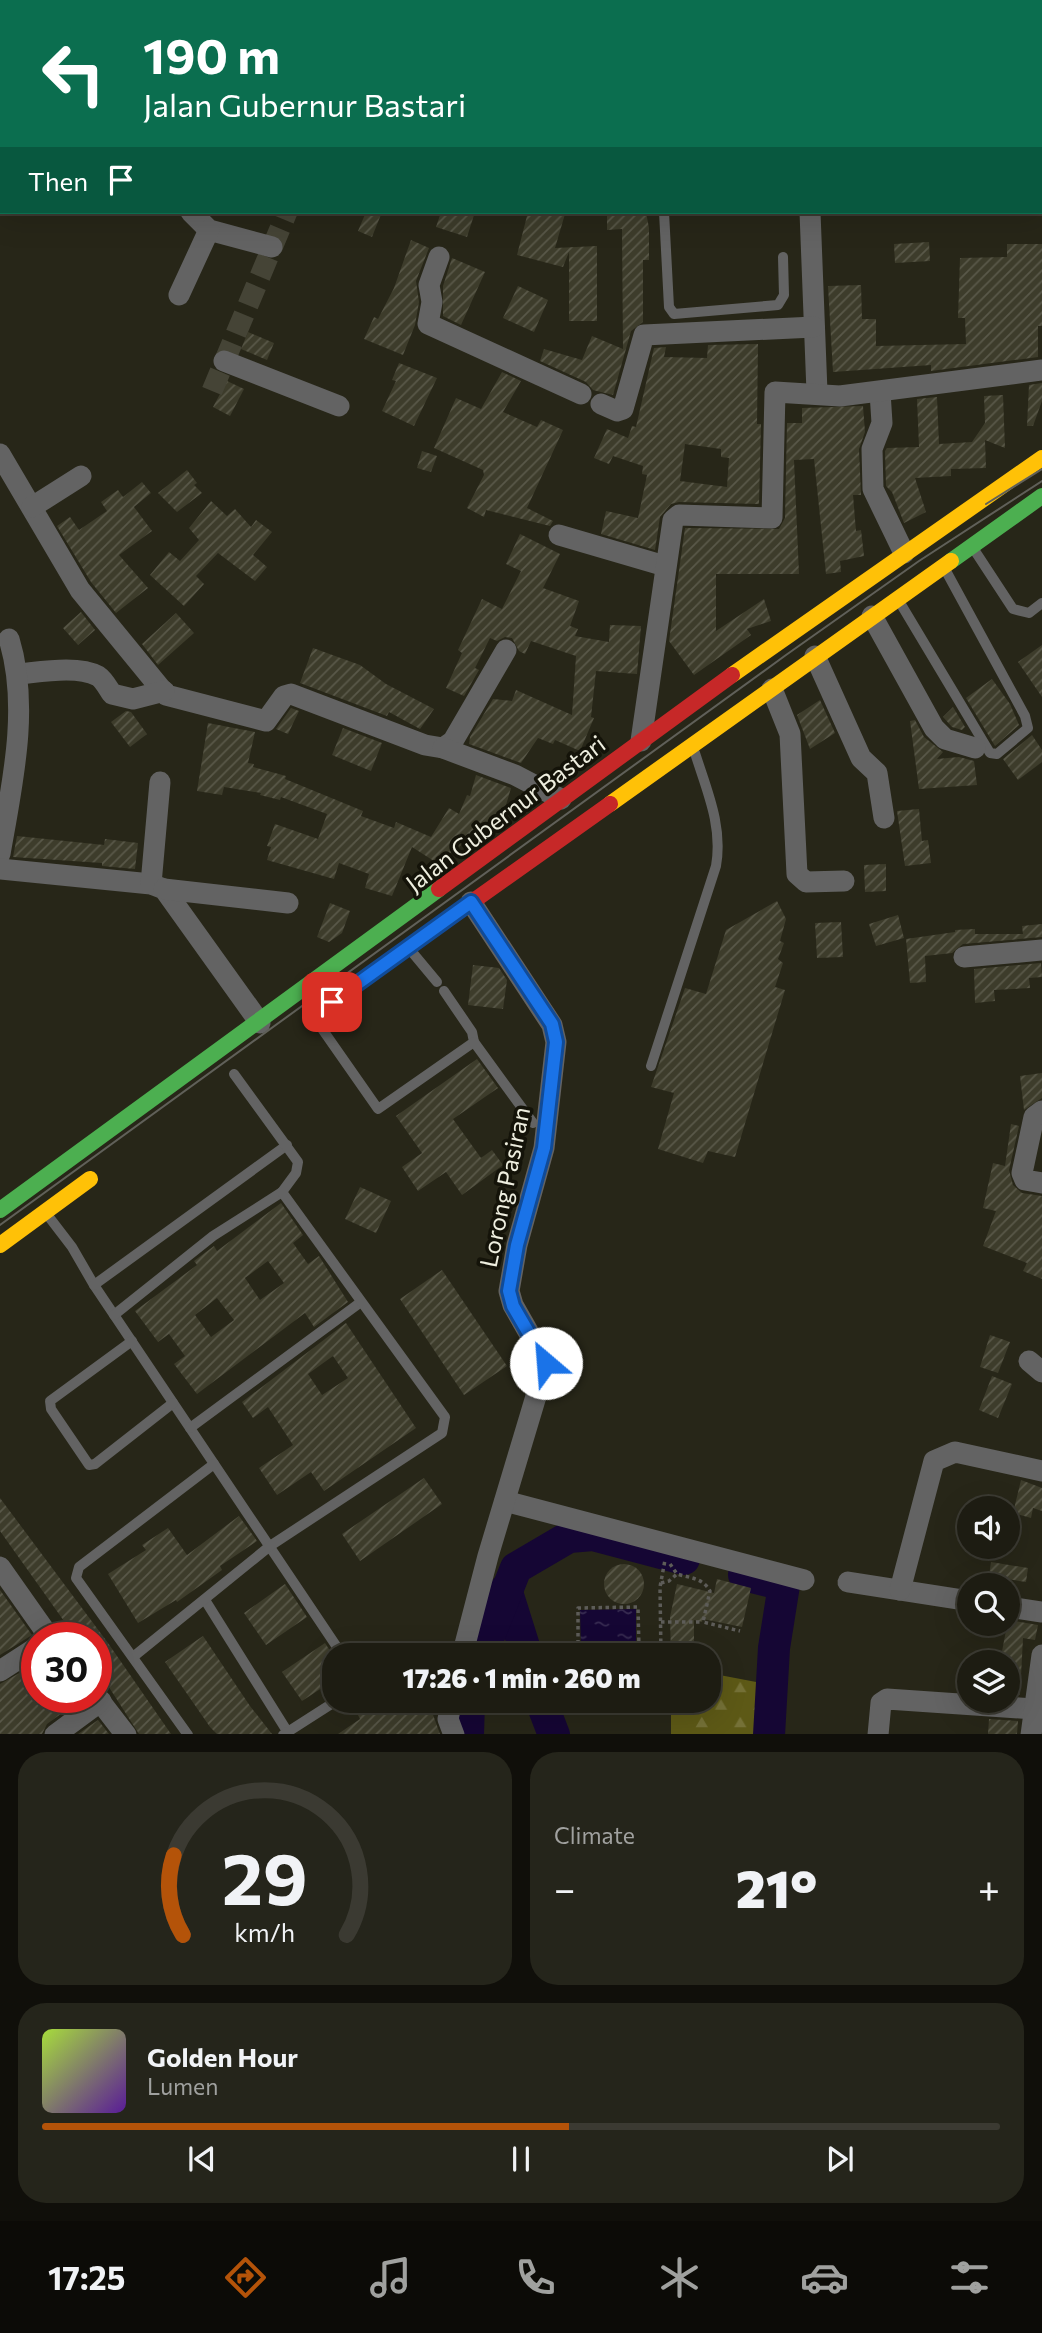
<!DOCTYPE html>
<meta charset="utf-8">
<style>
body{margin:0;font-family:Commissioner,sans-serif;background:#25251b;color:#f1f3f6;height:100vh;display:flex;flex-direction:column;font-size:26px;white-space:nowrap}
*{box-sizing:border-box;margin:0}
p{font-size:23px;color:#a0a19f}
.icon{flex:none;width:38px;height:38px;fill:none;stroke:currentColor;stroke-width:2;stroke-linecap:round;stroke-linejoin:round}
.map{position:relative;height:1734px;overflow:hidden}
.drawer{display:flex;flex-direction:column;gap:18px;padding:18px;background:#100f0a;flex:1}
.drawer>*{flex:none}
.guide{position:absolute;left:0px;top:0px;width:1043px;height:214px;box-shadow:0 7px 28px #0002,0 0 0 2px #3b3a32;background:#0b6e4f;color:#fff;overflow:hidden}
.fabs{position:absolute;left:957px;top:1496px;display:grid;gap:14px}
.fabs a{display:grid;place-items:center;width:63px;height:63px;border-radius:50%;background:#1d1c12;box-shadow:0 7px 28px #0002,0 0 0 2px #3b3a32;font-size:35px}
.speed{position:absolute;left:21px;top:1622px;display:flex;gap:14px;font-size:35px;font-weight:700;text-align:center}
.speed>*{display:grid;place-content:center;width:91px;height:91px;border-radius:50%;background:#1d1c12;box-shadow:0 7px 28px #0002,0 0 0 2px #3b3a32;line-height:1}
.speed .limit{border:10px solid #d22;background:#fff;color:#111}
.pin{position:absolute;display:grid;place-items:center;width:60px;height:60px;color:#fff;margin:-30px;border-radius:14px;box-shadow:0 4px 10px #0006}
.me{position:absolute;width:77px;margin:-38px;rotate:333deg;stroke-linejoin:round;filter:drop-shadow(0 0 5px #0008)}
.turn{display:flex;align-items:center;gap:24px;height:147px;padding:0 28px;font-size:32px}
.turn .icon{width:91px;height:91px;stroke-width:2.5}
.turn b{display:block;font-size:49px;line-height:60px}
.then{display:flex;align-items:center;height:66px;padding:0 28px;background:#0003;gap:14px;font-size:26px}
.big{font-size:52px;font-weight:800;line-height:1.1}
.drawer .widget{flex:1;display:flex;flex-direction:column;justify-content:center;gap:10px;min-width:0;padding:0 24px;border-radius:28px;background:#25251b}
.drawer .dial{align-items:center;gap:0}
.dial svg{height:182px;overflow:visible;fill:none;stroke:#3b3a32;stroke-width:7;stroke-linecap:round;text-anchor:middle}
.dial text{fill:#f1f3f6;stroke:none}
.song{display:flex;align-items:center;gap:21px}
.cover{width:84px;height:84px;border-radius:10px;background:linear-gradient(135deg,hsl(80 70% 55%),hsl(270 70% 35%))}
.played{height:7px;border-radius:4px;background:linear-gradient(90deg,#b45309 55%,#3b3a32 55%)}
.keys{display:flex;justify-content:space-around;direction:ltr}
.heat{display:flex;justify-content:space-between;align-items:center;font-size:38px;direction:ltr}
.drawer .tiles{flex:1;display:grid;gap:18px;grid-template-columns:1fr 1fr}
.widget:last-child{grid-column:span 2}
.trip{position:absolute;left:322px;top:1643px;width:399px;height:70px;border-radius:28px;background:#1d1c12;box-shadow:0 7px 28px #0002,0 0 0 2px #3b3a32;font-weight:800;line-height:70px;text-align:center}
.dock{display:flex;height:112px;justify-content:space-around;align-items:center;background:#0c0b07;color:#a0a19f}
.dock .icon{width:49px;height:49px}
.dock .active{color:#b45309}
.dock b{font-size:32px;color:#f1f3f6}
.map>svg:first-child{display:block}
</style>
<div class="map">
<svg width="1042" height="1735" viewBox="0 0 1042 1735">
<defs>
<pattern id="forest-firs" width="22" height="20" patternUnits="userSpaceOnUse" patternTransform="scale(1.75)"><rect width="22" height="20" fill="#5d5916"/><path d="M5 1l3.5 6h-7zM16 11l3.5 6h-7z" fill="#757137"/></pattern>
<pattern id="water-ripples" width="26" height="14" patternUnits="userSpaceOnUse" patternTransform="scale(1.75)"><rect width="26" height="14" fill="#150634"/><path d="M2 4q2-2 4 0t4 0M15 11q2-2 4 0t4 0" fill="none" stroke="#372b51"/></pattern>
<pattern id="building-hatch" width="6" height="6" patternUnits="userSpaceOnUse" patternTransform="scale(1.75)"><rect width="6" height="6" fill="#3d3c2b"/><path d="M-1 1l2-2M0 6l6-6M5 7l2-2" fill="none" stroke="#595849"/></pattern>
</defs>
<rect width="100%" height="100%" fill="#272618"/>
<path fill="url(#forest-firs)" d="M709 1673 772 1685 769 1734H671V1701H709Z"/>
<path fill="url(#water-ripples)" d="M636 1609V1646L581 1648 580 1610Z"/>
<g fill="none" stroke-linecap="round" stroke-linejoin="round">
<g stroke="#150634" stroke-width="32">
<path d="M744 1575 784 1585 774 1648 769 1735"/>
<path d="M506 1589 527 1656"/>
<path d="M481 1656 516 1568 569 1537 593 1535 684 1559"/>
<path d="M541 1701 554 1735"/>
<path d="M468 1735 469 1701"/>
</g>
</g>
<g fill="url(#building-hatch)" fill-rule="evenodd">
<path d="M366 212H382L372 237 358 231Z"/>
<path d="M441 212H475L467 237 436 227Z"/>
<path d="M528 212 565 214 555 248 597 246V321H569V252L563 267 517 255Z"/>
<path d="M607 212H646L649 228V260H643V322L631 331 613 395 593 390 586 382 540 361 544 349 582 360 592 336 623 349 622 229 607 230Z"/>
<path d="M411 240 429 248 416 281 419 302 415 325 403 355 364 339 374 317 378 319 394 288Z"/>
<path d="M929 242 930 261 895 263 894 244Z"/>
<path d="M1007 244H1042V326H1038V357L931 371V365L833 372 828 286 861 285 862 319H876V346L966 344 965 318H958L960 258 1007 257Z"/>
<path d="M452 258 485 272 461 325 443 316V286Z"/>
<path d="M518 286 548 300 534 332 503 318Z"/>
<path d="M248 332 274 343 267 360 241 349Z"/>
<path d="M758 344 757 424H761L759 504 679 502 671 504 660 517 655 550 601 534 606 511 638 518 647 475 642 474 643 466 613 456 609 464 594 458 607 429 628 438 632 426 636 427 654 348 666 347 664 357 707 358 708 345ZM685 444 721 449V457L729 458 727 487 680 481Z"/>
<path d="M399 363 437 378 414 426 382 411 396 381 392 380Z"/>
<path d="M502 372 521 381 503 412 537 427 541 420 563 430 527 508 553 521 550 526 486 510 484 517 467 508 484 475 483 470 434 448 456 398 481 409Z"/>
<path d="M227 381 244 389 230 416 213 407Z"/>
<path d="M1042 383V401L1033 426H1027L1029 385Z"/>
<path d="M1003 395 1005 448 985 440 986 468 951 469V476L915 478 926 512 904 523 892 492 886 486 885 451 887 448 919 447 917 399 937 397 939 444 972 442 985 423 984 396Z"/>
<path d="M863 406 865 432 859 449 861 495H853L856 531 861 530 864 556 840 561 841 572 826 574 814 459 794 460 799 574H716V631L764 599 771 621 747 629 751 635 694 675 669 641 685 528 779 529 785 518 787 423H802V408Z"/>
<path d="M422 451 437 456 431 472 417 468Z"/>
<path d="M187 470 197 483 194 485 202 493 177 512 158 493Z"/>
<path d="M142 482 151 493 134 507 152 531 119 555 148 588 116 613 91 582 57 526 70 517 79 530 107 511 101 502 118 490 123 497Z"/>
<path d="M211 501 227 516 235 509 251 527 256 520 272 532 253 555 267 567 255 581 218 553 196 576 204 584 184 606 150 575 169 552 180 561 199 540 189 528Z"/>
<path d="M520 534 560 554 543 588 579 601 570 626 578 629 575 636 609 642 610 625 641 626 637 674 596 671 591 717 594 718 580 751 555 740 553 744 538 738 521 763 469 744 470 737 493 699 512 701 516 690 572 715 576 656 531 641 525 654 519 651 512 638 505 637 497 641 490 638 475 668 479 670 464 696 446 688 462 653 458 650 482 599 502 609 521 571 506 564Z"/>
<path d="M81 612 95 630 78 645 63 628Z"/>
<path d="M176 613 194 633 158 665 142 644Z"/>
<path d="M1042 645V697L1018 662Z"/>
<path d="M313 648 360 665 386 684 434 709 420 729 389 712 387 716 300 683Z"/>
<path d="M992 679 1010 704 1019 725 995 746 966 698Z"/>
<path d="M820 700 835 733 810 749 797 715Z"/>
<path d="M953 707 965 727 962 730 952 727 943 717Z"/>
<path d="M291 708 299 711 288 734 276 729Z"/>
<path d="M126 711 131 712 147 734 130 747 111 722Z"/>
<path d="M915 720 924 737 943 752 937 759 959 757 974 761 977 785 919 789 910 721Z"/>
<path d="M208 723 255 732 248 763 254 764 253 767 286 776 285 779 363 811 361 816 394 828 396 822 431 837 449 808 459 814 467 795 470 796 476 775 511 788 503 815 437 863 412 847 392 896 365 888 369 874 339 863 334 879 267 860 271 847 267 846 275 824 318 839 327 814 281 797 280 800 260 795 261 793 224 787 222 795 197 791Z"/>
<path d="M343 728 382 743 371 771 332 755Z"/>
<path d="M1032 735 1042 750V762L1018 780 1003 759Z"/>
<path d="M919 809 922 841 928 840 931 863 905 866 897 811Z"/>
<path d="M17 836 104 845 105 839 138 843 135 869 102 866V863L13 857Z"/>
<path d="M886 864V891L865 892 864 865Z"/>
<path d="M777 901 786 919 780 941 784 943 778 959 783 963 775 987 785 990 735 1157 708 1151 703 1163 658 1149 674 1093 651 1087 685 988 706 994 726 930Z"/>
<path d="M330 903 350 911 342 933 329 942 317 937Z"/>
<path d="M898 915 904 938 876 946 869 924Z"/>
<path d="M841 922 843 957 817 958 815 923Z"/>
<path d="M1042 924V937L963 944 952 953 925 956 926 982 910 983 906 939 955 932V930L975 929V934H1023L1022 926Z"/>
<path d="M1041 963 1042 977 1029 978 1030 988 994 990 995 1001 975 1003 974 969Z"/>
<path d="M473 965 499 968 507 980 503 1009 468 1005Z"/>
<path d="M477 1059 498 1088 453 1119 481 1158 492 1150 503 1165 462 1195 446 1172 418 1191 402 1167 422 1153 396 1116Z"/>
<path d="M1042 1073V1098L1024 1110 1020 1076Z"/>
<path d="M1011 1124 1019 1126 1009 1170 1013 1185 1022 1193 1042 1196V1279L1023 1271 1027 1263 983 1246 996 1211 983 1208 993 1163 1005 1166Z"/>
<path d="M360 1187 391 1201 376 1233 345 1219Z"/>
<path d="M281 1203 303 1235 293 1243 308 1264 319 1256 348 1302 314 1327 305 1313 197 1394 174 1364 185 1356 169 1334 158 1342 135 1311 197 1265 194 1261 214 1246 217 1251ZM268 1261 284 1283 260 1300 245 1278ZM217 1298 234 1320 211 1337 195 1315Z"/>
<path d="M442 1270 507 1366 464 1395 400 1299Z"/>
<path d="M346 1323 416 1428 324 1491 311 1472 277 1495 259 1468 293 1445 268 1407 253 1418 242 1402ZM333 1356 348 1378 322 1395 308 1374Z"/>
<path d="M990 1335 1010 1342 998 1373 980 1367Z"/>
<path d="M992 1376 1012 1384 998 1418 979 1410Z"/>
<path d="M424 1478 442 1504 360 1561 342 1534Z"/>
<path d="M1021 1480 1042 1488V1511L1033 1508 1031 1518 1013 1513Z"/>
<path d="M0 1498 108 1643 171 1734H139L96 1667V1638H76L0 1531Z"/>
<path d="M239 1516 257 1541 220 1566 222 1570 177 1602 176 1600 138 1623 108 1574 146 1550 142 1545 168 1528 187 1555Z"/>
<path d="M991 1562 1028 1568 1026 1582 989 1576Z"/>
<circle cx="624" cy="1584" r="20"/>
<path d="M717 1579 751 1588 742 1627 703 1619 702 1622 694 1620V1656H671L670 1617 677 1584 714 1593Z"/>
<path d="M285 1584 307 1617 266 1645 244 1613Z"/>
<path d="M0 1590 32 1635 0 1655Z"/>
<path d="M1008 1620 1038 1625 1035 1640 1023 1638 1020 1695 1008 1694V1662H1000Z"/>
<path d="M203 1636 250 1706 272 1734H217L210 1727 165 1662Z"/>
<path d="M325 1643 334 1657V1680L302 1701 282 1672Z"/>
<path d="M37 1663V1698H83L47 1724 42 1734H0V1684Z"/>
<path d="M383 1701H428L440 1734H338L360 1719 358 1715Z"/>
<path d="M989 1719 1018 1721 1017 1734H988Z"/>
<path d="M98 1720 109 1734H78Z"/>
</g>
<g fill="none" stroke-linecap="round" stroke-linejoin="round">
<path stroke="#454436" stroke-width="21" stroke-dasharray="21 10" stroke-linecap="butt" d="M212 391 287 212"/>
<g stroke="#5d5c58" stroke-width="3.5" stroke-dasharray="3.5 3.5" stroke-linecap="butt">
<path d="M670 1564 677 1574C690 1578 703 1578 710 1591L703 1622 740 1631"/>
<path d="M661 1583 669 1581 677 1574"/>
<path d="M661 1622H703"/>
<path d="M639 1648 638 1607 578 1608V1649L661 1647"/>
<path d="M661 1656 660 1587 665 1560"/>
<path d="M578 1701 579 1712 662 1710V1701"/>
</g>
<g stroke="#636363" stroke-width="10">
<path d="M664 212 669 307 674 314 778 305 784 295 783 257"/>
<path d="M975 551 1013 609 1029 613 1042 603"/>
<path d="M902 606 990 753 997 754 1028 728 1025 716 946 571"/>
<path d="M412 952 437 982"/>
<path d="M313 1016 378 1109 474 1042 472 1032 444 991"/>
<path d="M474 1042 533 1123"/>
<path d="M651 1066 716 866C723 826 707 791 695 753"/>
<path d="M49 1217 72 1247 94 1285 343 1656"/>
<path d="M94 1285 287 1145"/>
<path d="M114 1315 213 1236 282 1192"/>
<path d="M132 1341 50 1401 51 1409 89 1465 95 1464 173 1403"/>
<path d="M190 1428 361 1302"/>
<path d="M205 1600 287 1731"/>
<path d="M133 1657 270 1546 442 1433 445 1417 282 1192 296 1173 298 1162 234 1074"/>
<path d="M188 1735 76 1578 79 1567 214 1464"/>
<path d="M283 1735 336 1701"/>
</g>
<g stroke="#636363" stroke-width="21">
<path d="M286 0 290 2"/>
<path d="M676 0V2"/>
<path d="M855 0V2"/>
<path d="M29 2 30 0"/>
<path d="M118 2 119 0"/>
<path d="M422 2V0"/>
<path d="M453 2 454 0"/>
<path d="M1041 19 1042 18"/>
<path d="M0 28 2 26"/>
<path d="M1041 116H1042"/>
<path d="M0 166 2 170"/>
<path d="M191 212 209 230 272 247"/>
<path d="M810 212 817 392"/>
<path d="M439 257 429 285 432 302 428 324 581 394"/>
<path d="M179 295 209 230"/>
<path d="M224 361 339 406"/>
<path d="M880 392 882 423 872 449 873 489 904 553"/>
<path d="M601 404 617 411 623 409 644 335 814 327"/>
<path d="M0 454 80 590 166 695 266 721 284 696 291 694 425 745 443 748 453 741 506 650"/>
<path d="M32 507 81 476"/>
<path d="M559 535 665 566"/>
<path d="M872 616 934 728 945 739 975 748"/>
<path d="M815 656 861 758 877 773 884 818"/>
<path d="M18 674C40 672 78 665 98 676 104 680 108 688 112 694L133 699 164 691"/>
<path d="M772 689 790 734 797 874 806 882 844 881"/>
<path d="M641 741 673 520 679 515 772 518 775 392 840 396 1042 370"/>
<path d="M443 748 515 775 561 799"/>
<path d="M0 854C12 785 30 707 9 639"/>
<path d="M0 869 151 884 164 889 260 1023"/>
<path d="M151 884 160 782"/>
<path d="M164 889 288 903"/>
<path d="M964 957 1042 950"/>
<path d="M1042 1111 1034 1117 1022 1173 1025 1180 1042 1183"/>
<path d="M1029 1361 1042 1372"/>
<path d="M505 1501 804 1580"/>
<path d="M0 1567 50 1638"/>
<path d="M848 1582 970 1601"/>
<path d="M900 1590 934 1461 955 1452 1042 1471"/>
<path d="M1008 1607 1042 1612"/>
<path d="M462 1656 488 1556 546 1363 513 1305 509 1291 517 1245 544 1148 556 1042 552 1025 471 902"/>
<path d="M0 1671 37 1647"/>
<path d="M96 1696 126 1735"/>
<path d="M452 1701 448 1719 454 1735"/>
<path d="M55 1735 101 1701"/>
<path d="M878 1735 881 1703 887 1699 1034 1709"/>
<path d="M1031 1735 1042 1655"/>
</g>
<g stroke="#4caf50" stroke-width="16">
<path d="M951 561 1042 496"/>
<path d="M0 1210 439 889"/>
</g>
<g stroke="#ffc107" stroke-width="16">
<path d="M732 675 1042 458"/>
<path d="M610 804 951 561"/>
<path d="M0 1245 90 1179"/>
</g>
<g stroke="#c62828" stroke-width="16">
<path d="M439 889 732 675"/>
<path d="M365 978 610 804"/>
</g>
<g stroke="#606059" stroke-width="2">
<path d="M986 504 1042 469"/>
<path d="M0 1225 786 655 919 561 1042 481"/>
</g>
</g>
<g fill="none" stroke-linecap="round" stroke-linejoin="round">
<g stroke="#114b97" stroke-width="18">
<path id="route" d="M332 1002 471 902 552 1024 556 1042 544 1148 517 1245 509 1291 513 1306 546 1363"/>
</g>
<use href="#route" stroke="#1a73e8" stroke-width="12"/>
</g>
<g text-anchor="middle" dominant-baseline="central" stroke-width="7" stroke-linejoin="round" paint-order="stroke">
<g font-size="24" fill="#eeeedf" stroke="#141309">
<text transform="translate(505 813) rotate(-37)">Jalan Gubernur Bastari</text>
<text transform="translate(504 1187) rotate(-78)">Lorong Pasiran</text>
</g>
</g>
</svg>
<div class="fabs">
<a><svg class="icon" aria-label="sound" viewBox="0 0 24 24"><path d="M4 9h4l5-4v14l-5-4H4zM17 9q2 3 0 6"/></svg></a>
<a><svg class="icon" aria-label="search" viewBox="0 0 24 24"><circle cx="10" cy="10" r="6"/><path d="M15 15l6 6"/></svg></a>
<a><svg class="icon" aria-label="layers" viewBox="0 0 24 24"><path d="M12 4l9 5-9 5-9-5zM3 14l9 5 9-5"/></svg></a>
</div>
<div class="speed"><div class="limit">30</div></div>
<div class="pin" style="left:332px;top:1002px;background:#d93025"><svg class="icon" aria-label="arrive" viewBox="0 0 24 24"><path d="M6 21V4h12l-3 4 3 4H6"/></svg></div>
<svg class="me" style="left:546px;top:1363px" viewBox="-20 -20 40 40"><circle r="19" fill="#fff"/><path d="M0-13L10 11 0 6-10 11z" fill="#1a73e8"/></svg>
<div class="trip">17:26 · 1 min · 260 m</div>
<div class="guide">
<div class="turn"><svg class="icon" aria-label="left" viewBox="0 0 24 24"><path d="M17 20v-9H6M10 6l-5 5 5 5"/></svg><div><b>190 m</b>Jalan Gubernur Bastari</div></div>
<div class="then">Then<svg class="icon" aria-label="arrive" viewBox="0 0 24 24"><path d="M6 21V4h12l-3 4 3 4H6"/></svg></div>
</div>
</div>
<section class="drawer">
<div class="tiles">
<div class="widget dial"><svg viewBox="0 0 100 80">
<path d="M14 69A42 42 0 1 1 86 69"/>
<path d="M14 69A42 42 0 0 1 10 34" stroke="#b45309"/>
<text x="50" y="56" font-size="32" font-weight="700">29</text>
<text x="50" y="72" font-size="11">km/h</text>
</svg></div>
<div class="widget"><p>Climate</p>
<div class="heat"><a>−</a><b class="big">21°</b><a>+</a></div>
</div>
<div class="widget">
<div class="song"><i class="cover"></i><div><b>Golden Hour</b><p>Lumen</p></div></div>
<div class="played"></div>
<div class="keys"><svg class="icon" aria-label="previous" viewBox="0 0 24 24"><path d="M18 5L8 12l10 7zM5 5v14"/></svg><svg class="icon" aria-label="pause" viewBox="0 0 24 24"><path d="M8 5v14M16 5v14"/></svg><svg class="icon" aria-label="next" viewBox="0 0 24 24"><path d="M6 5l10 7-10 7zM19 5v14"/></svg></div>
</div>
</div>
</section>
<nav class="dock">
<b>17:25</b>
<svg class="icon active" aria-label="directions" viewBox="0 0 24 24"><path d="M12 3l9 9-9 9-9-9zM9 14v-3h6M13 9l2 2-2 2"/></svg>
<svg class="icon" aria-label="music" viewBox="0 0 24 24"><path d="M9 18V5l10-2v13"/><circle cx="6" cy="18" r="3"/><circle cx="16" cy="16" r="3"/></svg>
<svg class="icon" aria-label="phone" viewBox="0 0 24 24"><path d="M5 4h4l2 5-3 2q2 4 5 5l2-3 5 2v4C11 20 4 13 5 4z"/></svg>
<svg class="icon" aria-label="climate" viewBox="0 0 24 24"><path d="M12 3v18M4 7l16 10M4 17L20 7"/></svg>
<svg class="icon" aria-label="car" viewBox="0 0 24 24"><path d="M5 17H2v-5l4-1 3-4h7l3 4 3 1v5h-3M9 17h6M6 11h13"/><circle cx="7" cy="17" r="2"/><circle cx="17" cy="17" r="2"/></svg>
<svg class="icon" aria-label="filters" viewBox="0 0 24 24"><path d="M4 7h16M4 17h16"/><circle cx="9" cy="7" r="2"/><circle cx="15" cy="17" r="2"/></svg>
</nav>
